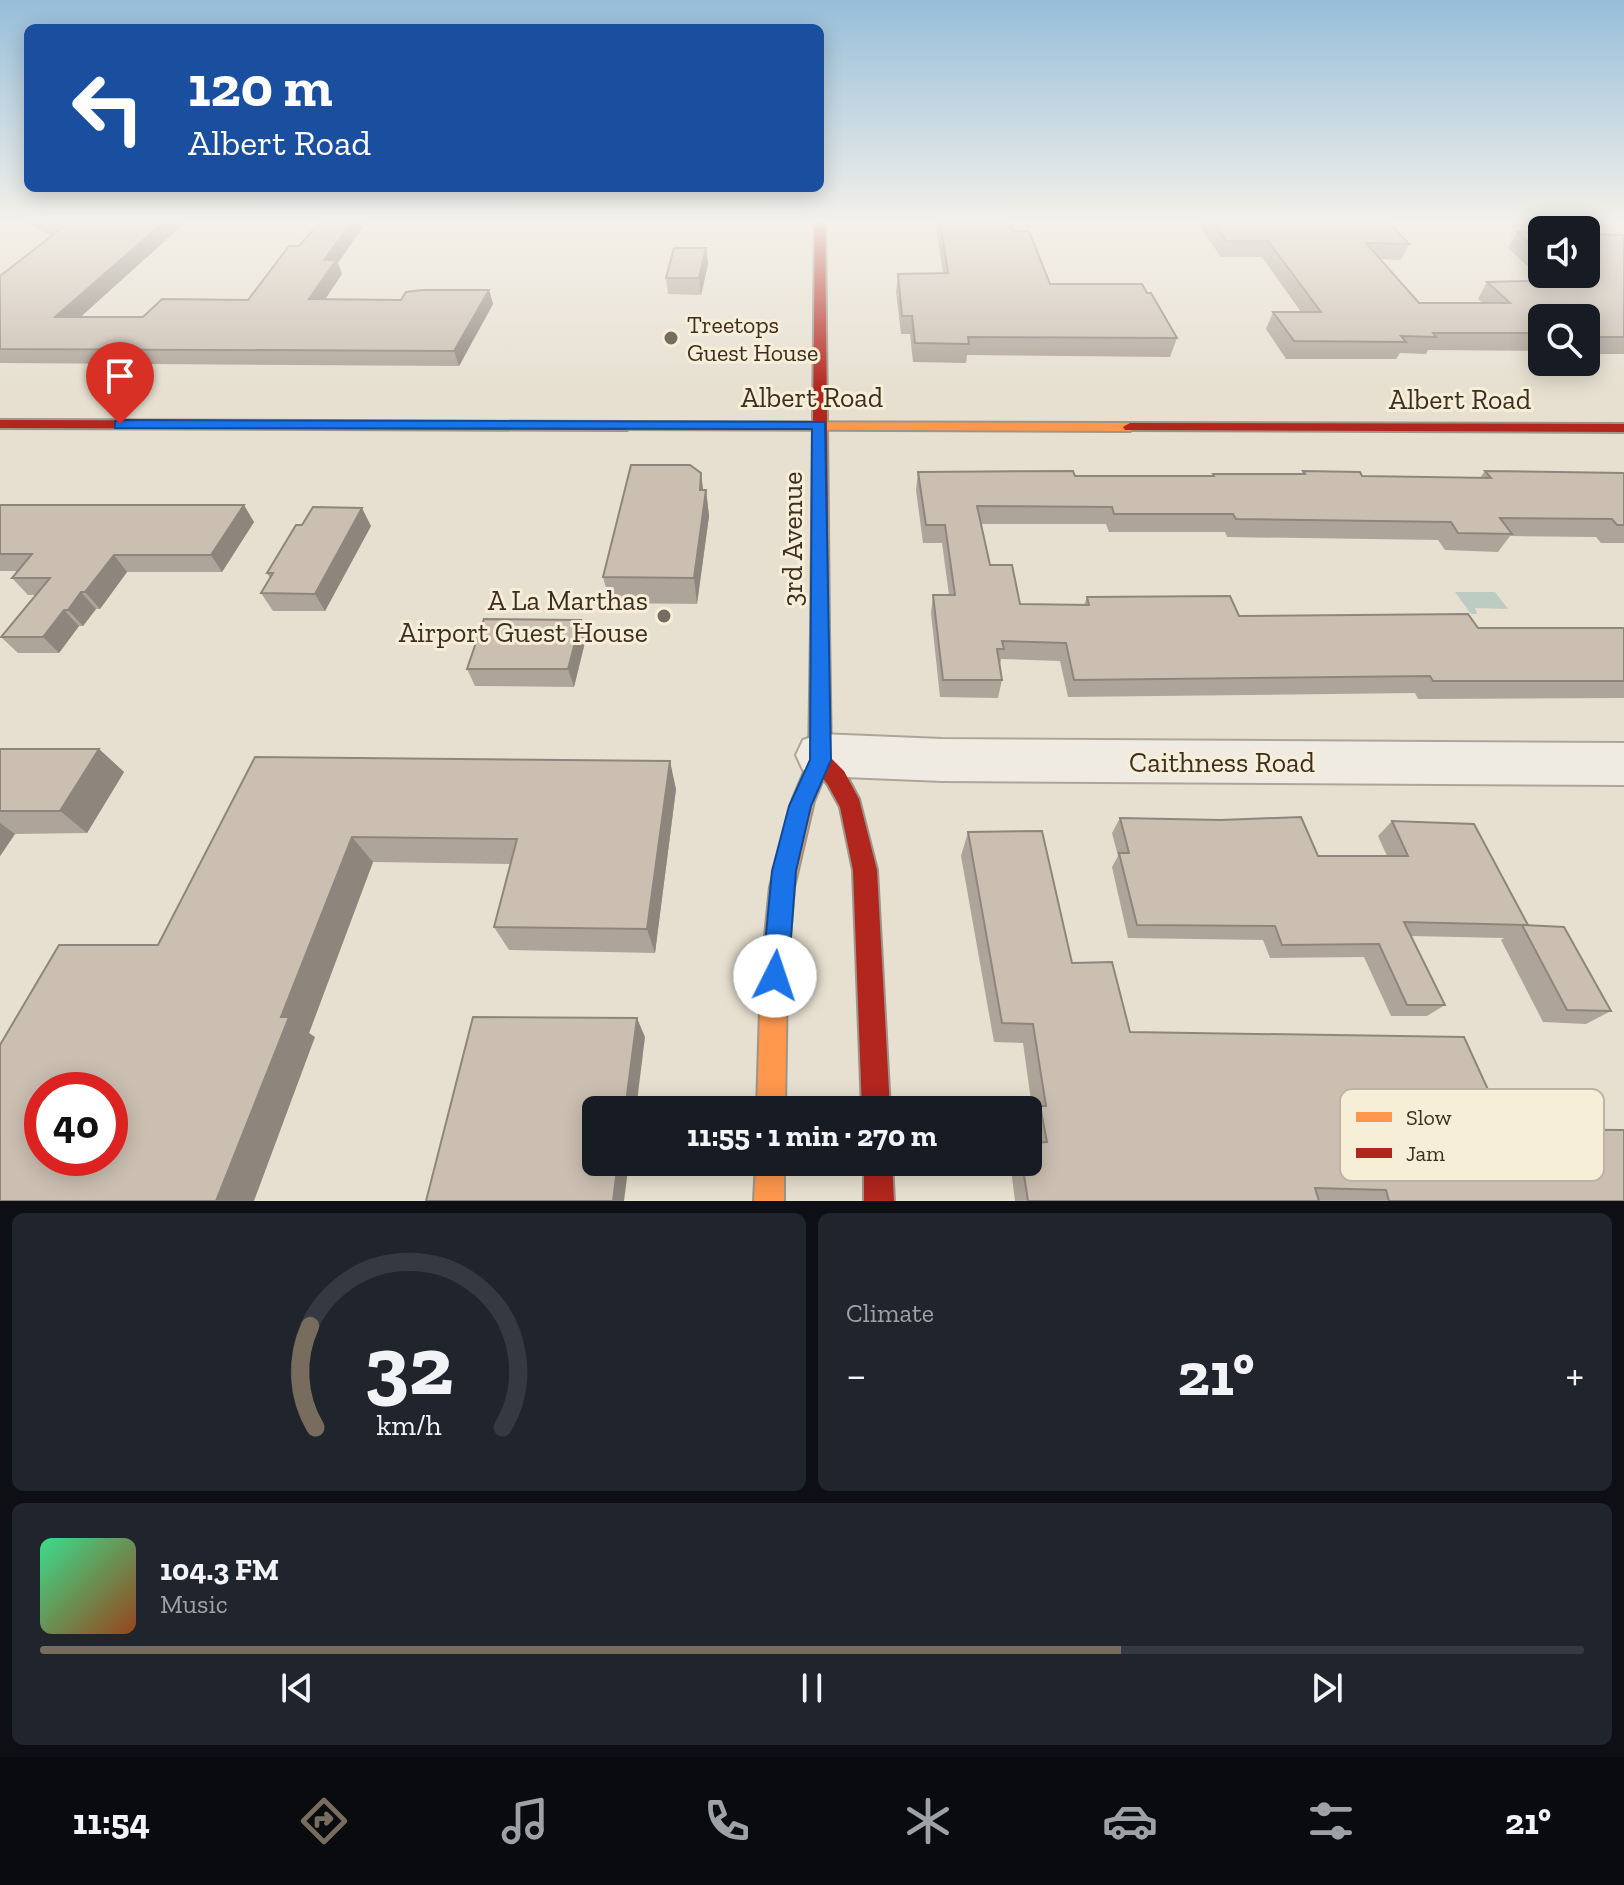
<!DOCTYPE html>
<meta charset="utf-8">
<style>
body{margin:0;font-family:"Zilla Slab",serif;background:#20242c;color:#f1f3f6;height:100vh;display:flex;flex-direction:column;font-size:30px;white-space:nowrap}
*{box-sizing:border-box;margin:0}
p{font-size:26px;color:#9ea1a6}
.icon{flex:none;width:44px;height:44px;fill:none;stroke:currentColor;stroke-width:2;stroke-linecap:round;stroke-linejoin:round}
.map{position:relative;height:1201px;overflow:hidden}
.side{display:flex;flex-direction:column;gap:12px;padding:12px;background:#0d0f14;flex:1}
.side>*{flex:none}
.top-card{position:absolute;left:24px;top:24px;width:800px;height:168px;border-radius:12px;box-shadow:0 4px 20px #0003;background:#1a4fa0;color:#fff;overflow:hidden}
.controls{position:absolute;left:1528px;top:216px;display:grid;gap:16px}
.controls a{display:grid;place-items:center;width:72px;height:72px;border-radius:12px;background:#171b24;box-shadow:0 4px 20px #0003;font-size:40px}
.speed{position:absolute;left:24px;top:1072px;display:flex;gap:16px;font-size:40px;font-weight:700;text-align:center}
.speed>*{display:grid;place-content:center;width:104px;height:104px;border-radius:50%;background:#171b24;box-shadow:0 4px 20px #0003;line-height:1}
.speed .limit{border:12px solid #d22;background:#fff;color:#111}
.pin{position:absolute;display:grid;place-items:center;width:68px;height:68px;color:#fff;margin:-82px -34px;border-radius:50% 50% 50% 0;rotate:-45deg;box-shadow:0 0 8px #0007}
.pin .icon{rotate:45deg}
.me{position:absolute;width:88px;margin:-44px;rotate:4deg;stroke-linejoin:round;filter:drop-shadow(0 0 6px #0008)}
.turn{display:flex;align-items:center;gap:28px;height:168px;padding:0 32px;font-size:36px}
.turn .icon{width:104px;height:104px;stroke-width:2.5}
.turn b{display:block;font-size:56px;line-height:68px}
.big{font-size:60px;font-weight:700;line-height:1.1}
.side .card{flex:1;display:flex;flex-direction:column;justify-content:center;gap:12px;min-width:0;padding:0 28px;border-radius:12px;background:#20242c}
.side .dial{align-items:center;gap:0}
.dial svg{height:208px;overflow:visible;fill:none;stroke:#363941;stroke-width:7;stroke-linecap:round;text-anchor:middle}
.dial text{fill:#f1f3f6;stroke:none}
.song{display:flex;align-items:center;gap:24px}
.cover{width:96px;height:96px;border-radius:12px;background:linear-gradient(135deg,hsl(150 70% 55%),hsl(20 70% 35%))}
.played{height:8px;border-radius:4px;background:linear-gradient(90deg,#786c5e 70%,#363941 70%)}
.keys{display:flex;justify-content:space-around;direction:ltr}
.heat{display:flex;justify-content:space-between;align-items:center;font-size:44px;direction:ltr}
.side .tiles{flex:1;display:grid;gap:12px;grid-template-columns:1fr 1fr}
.card:last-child{grid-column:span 2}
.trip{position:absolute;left:582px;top:1096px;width:460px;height:80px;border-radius:12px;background:#171b24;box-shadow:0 4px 20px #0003;font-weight:700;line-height:80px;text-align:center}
.tabs{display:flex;height:128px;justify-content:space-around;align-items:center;background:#090b0e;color:#9ea1a6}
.tabs .icon{width:56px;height:56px}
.tabs .active{color:#786c5e}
.tabs b{font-size:36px;color:#f1f3f6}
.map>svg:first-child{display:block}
</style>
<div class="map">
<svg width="1624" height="1201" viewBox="0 0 1624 1201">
<rect width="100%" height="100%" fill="#e7e0d1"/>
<path fill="#bcccc2" d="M1455 592H1495L1508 609 1475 608 1477 614H1471Z"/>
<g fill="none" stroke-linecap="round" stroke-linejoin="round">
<g stroke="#ada599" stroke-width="4">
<path id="street" d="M820 734 942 739 1624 743V785L942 781 820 776 803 770 796 755 803 740Z"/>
</g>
<g stroke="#9c958a" stroke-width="4">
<g id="slow">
<path d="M627 422 1130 423 1137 427 1130 431 622 429V423Z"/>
<path d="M820 623 827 625 829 630 831 760 814 801 794 887 787 976 785 1110H757L761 976 770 887 792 801 809 760 811 630 813 625Z"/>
<path d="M756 1162H784V1201H754Z"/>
</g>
</g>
<g stroke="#9c958a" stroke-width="4">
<g id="jam">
<path d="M815 221H825L829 630 827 635H813L811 630Z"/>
<path d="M0 420 627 422 634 426 627 430 0 428Z"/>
<path d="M1130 423 1624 424V432L1125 430 1123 427Z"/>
<path d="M820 751 827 754 844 771 859 799 877 870 890 1110H862L853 870 840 807 828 785 809 760 813 754Z"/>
<path d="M864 1162H892L894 1201H864Z"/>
</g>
</g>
<use href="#street" fill="#efebe3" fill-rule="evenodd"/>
<use href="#slow" fill="#ff974d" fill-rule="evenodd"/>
<use href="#jam" fill="#b3261e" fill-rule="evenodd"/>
</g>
<g fill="#afa499">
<path d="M23 221H187L80 317H143L248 300 338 263 342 274 325 299 401 300 489 290 493 304 459 366 0 363V276L51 236Z"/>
<path d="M935 221H1010L1013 231 1050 284 1147 293 1177 338 1170 357 967 355 966 363 913 362 910 334H901L896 292 898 274 943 273Z"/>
<path d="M1196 221H1388L1409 244 1401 260 1380 259 1419 303H1483L1478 299 1487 282 1544 281 1508 248 1517 232 1542 233V274H1586L1624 235V354H1586V318H1542V351L1428 350 1426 354 1400 353 1396 359H1286L1266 329 1273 312H1301L1262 257H1221Z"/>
<path d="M706 248 708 264 701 295 668 294 666 278Z"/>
<path d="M1303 471 1362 476 1480 478 1485 471 1624 473V543H1601L1596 537 1510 536 1498 552 1445 550 1438 540 1227 537 1225 532H1109L1106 524H981L990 565 1020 604 1084 605 1087 597 1239 616 1478 628H1624V698L1418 699 1415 693 1068 697 1060 661 1001 659 1000 666 1002 680 998 698 940 697 931 613 933 595H949L942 543H923L916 490 918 472 1075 476H1212L1213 474H1302Z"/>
<path d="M701 473 703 490H706L709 516 697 604 610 603 603 577Z"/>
<path d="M0 505 254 522 222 572H127L100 609H96L83 626H79L59 653H18L1 637 36 595H28L12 578 18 571H0Z"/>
<path d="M302 525 371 526 325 611H273L261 593 270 578 267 573Z"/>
<path d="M586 638 574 687 475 686 467 669Z"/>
<path d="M0 749H99L124 772 87 833 15 834 0 856Z"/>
<path d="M255 757 676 789 655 953 509 950 494 927 511 864 373 862 309 1033 315 1037 158 945Z"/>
<path d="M1120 818 1318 856H1387L1378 836 1392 821 1528 925 1611 1011 1586 1024 1543 1022 1501 940 1504 938 1411 936 1445 1005 1427 1016H1391L1364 957 1270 958 1263 940 1128 938 1112 867 1118 856 1112 833Z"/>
<path d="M968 832 1072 963 1130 1032 1506 1129 1624 1201H1015L1010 1162H1028L1032 1142 1029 1122 1033 1115 1023 1043 994 1042 961 856Z"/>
</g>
<g fill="#8e867d">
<path d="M165 221H187L65 331 55 317Z"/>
<path d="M353 221H367L338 263 342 274 316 313 309 299 324 260Z"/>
<path d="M706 248 708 264 701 295 699 278Z"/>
<path d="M489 290 493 304 459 366 454 351Z"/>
<path d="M701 473 704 498 706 490 709 516 697 604 694 578Z"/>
<path d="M244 505 254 522 222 572 211 555Z"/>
<path d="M362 508 371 526 325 611 315 594Z"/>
<path d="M114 555 127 572 100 609 85 592Z"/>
<path d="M81 592 96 609 83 626 68 610Z"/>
<path d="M64 610 79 626 59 653 43 637Z"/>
<path d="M581 620 586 638 574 687 568 669Z"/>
<path d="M99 749 124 772 87 833 60 811Z"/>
<path d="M670 761 676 789 655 953 647 929Z"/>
<path d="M0 823 15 834 0 856Z"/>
<path d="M352 837 373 862 309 1033 315 1037 254 1201H216L281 1017Z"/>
<path d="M637 1018 645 1037 636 1110H625Z"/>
<path d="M618 1162H629L624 1201H613Z"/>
</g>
<g fill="#cbbfb2" stroke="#8e867d" stroke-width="2" fill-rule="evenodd">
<path d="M39 221H165L55 317H143L162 299 248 300 289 246H299L321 221H353L324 260H336L309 299 401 300 406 292 422 290H489L454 351 0 349V276L67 224H44Z"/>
<path d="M940 221H1010L1013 231H1029L1050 284H1142L1147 293H1151L1177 338 968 337 969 344 915 343 912 316H902L898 274 948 273Z"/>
<path d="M1212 221H1388L1409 244 1366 243 1419 303H1510L1487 282 1573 280 1566 274H1586V234L1624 235V337H1586V318H1542V333H1433L1436 337 1401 336 1406 342 1294 341 1273 312H1321L1268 241H1227Z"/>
<path d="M1517 232 1542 233V254Z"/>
<path d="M674 248H706L699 278H666Z"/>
<path d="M631 465H690L701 473 700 490H706L694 578 603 577Z"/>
<path d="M1073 471 1075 476H1214L1213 474H1305L1303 471 1360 472 1362 476 1491 478 1485 471 1624 473V525H1617L1612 519 1500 518 1512 534 1458 533 1451 522 1236 519 1233 514H1114L1112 507 977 506 990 565H1012L1020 604 1089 605 1087 597 1230 596 1239 616 1468 614 1478 628H1624V681H1433L1430 676 1074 680 1066 643 1002 641 1004 649H997L1002 680H943L933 595H955L945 525H926L918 472Z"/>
<path d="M0 505H244L211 555H114L85 592H81L68 610H64L43 637H1L50 578H12L32 554H0Z"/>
<path d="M313 507 362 508 315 594 261 593 273 573H267L296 525H302Z"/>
<path d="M484 619 581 620 568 669H467Z"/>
<path d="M0 749H99L60 811H0Z"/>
<path d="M255 757 670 761 647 929 494 927 517 839 352 837 281 1017H289L216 1201H0V1045L59 945H158ZM42 1090H110V1158H42Z"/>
<path d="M1301 817 1318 856H1408L1392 821 1474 824 1528 925 1404 922 1445 1005H1407L1379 944 1282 945 1275 926 1137 925 1119 853H1129L1120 818 1221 820Z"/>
<path d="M1042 831 1072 963 1112 962 1130 1032 1464 1037 1506 1129 1624 1130V1201H1389L1386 1190 1315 1188 1319 1201H1028L1022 1162H1028V1143L1047 1142 1040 1106H1046L1033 1024 1002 1023 968 832Z"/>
<path d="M1522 925 1564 927 1611 1011 1567 1010Z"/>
<path d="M473 1017 637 1018 625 1110H596V1162H618L613 1201H426Z"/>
</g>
<linearGradient id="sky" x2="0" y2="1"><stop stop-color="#96bed9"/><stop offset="0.57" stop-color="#f4f1ea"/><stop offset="1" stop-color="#f4f1ea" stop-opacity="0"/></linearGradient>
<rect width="1624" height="389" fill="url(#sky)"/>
<path fill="#1a73e8" stroke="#114b97" stroke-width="2" d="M120 420 825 422 831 760 811 806 796 871 788 976 784 985 775 989 766 985 762 976 772 871 789 806 810 760 812 429 115 428V421Z"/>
<g fill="#786c5e" stroke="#f7eed8" stroke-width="3">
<circle cx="671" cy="338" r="8"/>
<circle cx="664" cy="616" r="8"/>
</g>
<g text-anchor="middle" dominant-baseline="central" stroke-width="6" stroke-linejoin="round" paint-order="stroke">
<g font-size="24" fill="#3d2e20" stroke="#f7eed8" text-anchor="start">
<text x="687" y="324">Treetops<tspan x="687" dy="28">Guest House</tspan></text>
</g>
<g font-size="28" fill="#3d2e20" stroke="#f7eed8">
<text x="812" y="397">Albert Road</text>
<text x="1460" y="399">Albert Road</text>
<text transform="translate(792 539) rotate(-90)">3rd Avenue</text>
<text x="1222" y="762">Caithness Road</text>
</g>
<g font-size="28" fill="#3d2e20" stroke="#f7eed8" text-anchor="end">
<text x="648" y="600">A La Marthas<tspan x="648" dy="32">Airport Guest House</tspan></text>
</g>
</g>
<rect x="1340" y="1089" width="264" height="92" rx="12" fill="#f7eed8" stroke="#bfb4a1" stroke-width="2"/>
<rect x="1356" y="1112" width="36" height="10" fill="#ff974d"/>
<rect x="1356" y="1148" width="36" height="10" fill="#b3261e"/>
<g font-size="22" fill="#3d2e20">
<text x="1406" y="1125">Slow</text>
<text x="1406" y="1161">Jam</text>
</g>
</svg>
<div class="controls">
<a><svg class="icon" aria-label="sound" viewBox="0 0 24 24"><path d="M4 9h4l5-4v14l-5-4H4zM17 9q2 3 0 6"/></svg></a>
<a><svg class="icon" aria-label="search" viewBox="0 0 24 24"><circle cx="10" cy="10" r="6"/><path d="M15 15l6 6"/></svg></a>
</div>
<div class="speed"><div class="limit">40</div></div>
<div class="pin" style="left:120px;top:424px;background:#d93025"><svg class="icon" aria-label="arrive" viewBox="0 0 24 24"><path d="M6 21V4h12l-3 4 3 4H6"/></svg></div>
<svg class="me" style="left:775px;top:976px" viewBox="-20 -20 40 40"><circle r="19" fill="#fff"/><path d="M0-13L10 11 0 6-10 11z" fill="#1a73e8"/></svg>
<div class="trip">11:55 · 1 min · 270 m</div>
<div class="top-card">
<div class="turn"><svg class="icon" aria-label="left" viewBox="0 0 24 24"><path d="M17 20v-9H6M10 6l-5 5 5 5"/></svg><div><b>120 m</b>Albert Road</div></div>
</div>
</div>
<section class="side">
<div class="tiles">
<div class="card dial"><svg viewBox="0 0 100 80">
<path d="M14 69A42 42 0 1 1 86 69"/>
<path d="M14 69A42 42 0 0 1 12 30" stroke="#786c5e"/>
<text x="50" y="56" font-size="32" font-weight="700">32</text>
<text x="50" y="72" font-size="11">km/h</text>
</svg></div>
<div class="card"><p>Climate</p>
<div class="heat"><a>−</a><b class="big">21°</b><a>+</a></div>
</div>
<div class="card">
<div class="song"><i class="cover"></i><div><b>104.3 FM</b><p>Music</p></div></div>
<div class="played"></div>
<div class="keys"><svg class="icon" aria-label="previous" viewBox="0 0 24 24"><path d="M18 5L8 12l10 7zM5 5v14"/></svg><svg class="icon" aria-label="pause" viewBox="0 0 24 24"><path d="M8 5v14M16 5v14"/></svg><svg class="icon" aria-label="next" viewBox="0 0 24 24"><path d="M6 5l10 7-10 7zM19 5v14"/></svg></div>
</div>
</div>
</section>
<nav class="tabs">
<b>11:54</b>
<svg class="icon active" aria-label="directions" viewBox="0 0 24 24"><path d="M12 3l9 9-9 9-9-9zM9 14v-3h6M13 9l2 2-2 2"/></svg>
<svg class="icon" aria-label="music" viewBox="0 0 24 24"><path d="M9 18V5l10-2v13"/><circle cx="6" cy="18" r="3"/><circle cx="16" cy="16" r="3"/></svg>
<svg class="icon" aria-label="phone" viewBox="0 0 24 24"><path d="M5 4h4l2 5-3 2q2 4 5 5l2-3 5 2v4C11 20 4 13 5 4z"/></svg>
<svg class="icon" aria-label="climate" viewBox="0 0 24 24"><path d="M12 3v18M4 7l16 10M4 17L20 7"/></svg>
<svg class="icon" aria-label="car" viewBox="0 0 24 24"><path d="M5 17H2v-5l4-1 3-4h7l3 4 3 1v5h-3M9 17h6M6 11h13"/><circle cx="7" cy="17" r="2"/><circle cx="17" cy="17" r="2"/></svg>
<svg class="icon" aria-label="filters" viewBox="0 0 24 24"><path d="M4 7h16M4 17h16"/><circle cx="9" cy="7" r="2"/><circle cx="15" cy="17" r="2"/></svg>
<b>21°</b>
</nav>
